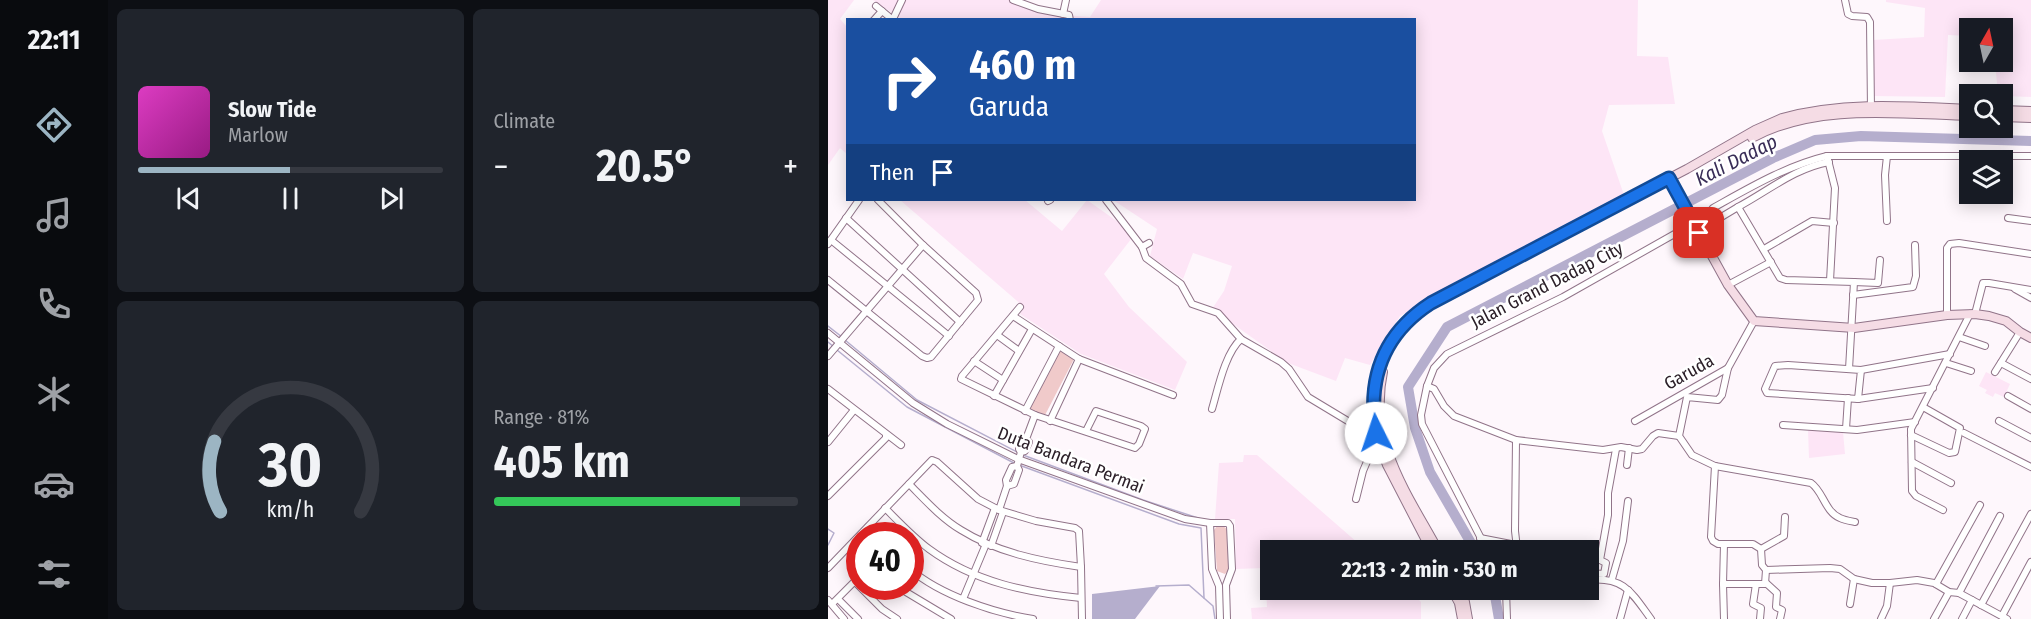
<!DOCTYPE html>
<meta charset="utf-8">
<style>
body{margin:0;font-family:"Fira Sans Condensed",sans-serif;background:#20242c;color:#f1f3f6;height:100vh;display:flex;flex-direction:column;font-size:22px;white-space:nowrap}
*{box-sizing:border-box;margin:0}
p{font-size:20px;color:#9ea1a6}
.icon{flex:none;width:33px;height:33px;fill:none;stroke:currentColor;stroke-width:2;stroke-linecap:round;stroke-linejoin:round}
.map{position:relative;flex:1;overflow:hidden}
.panel{display:flex;flex-direction:column;gap:9px;padding:9px;background:#0d0f14;width:720px}
.panel>*{flex:none}
.banner{position:absolute;left:18px;top:18px;width:570px;height:183px;border-radius:0px;box-shadow:0 3px 15px #0003;background:#1a4fa0;color:#fff;overflow:hidden}
.needle{width:39px;rotate:9deg}
.buttons{position:absolute;left:1131px;top:18px;display:grid;gap:12px}
.buttons a{display:grid;place-items:center;width:54px;height:54px;border-radius:0px;background:#171b24;box-shadow:0 3px 15px #0003;font-size:30px}
.speed{position:absolute;left:18px;top:522px;display:flex;gap:12px;font-size:30px;font-weight:700;text-align:center}
.speed>*{display:grid;place-content:center;width:78px;height:78px;border-radius:50%;background:#171b24;box-shadow:0 3px 15px #0003;line-height:1}
.speed .limit{border:9px solid #d22;background:#fff;color:#111}
.pin{position:absolute;display:grid;place-items:center;width:51px;height:51px;color:#fff;margin:-26px;border-radius:12px;box-shadow:0 3px 9px #0006}
.me{position:absolute;width:66px;margin:-33px;rotate:356deg;stroke-linejoin:round;filter:drop-shadow(0 0 4px #0008)}
.turn{display:flex;align-items:center;gap:21px;height:126px;padding:0 24px;font-size:27px}
.turn .icon{width:78px;height:78px;stroke-width:2.5}
.turn b{display:block;font-size:42px;line-height:51px}
.then{display:flex;align-items:center;height:57px;padding:0 24px;background:#0003;gap:12px;font-size:22px}
.big{font-size:45px;font-weight:700;line-height:1.1}
.panel .tile{flex:1;display:flex;flex-direction:column;justify-content:center;gap:9px;min-width:0;padding:0 21px;border-radius:9px;background:#20242c}
.panel .dial{align-items:center;gap:0}
.dial svg{height:156px;overflow:visible;fill:none;stroke:#363941;stroke-width:7;stroke-linecap:round;text-anchor:middle}
.dial text{fill:#f1f3f6;stroke:none}
.song{display:flex;align-items:center;gap:18px}
.cover{width:72px;height:72px;border-radius:9px;background:linear-gradient(135deg,hsl(310 70% 55%),hsl(310 70% 35%))}
.played{height:6px;border-radius:3px;background:linear-gradient(90deg,#9cb5c3 50%,#363941 50%)}
.keys{display:flex;justify-content:space-around;direction:ltr}
.heat{display:flex;justify-content:space-between;align-items:center;font-size:33px;direction:ltr}
.charge{height:9px;border-radius:4px;background:linear-gradient(90deg,#34c759 81%,#363941 0)}
.panel .tiles{flex:1;display:grid;gap:9px;grid-template-columns:repeat(2,1fr)}
.trip{position:absolute;left:432px;top:540px;width:339px;height:60px;border-radius:0px;background:#171b24;box-shadow:0 3px 15px #0003;font-weight:700;line-height:60px;text-align:center}
main{display:flex;flex:1;min-height:0}
.tabs{display:flex;flex-direction:column;width:108px;justify-content:space-around;align-items:center;background:#090b0e;color:#9ea1a6}
.tabs .icon{width:42px;height:42px}
.tabs .on{color:#9cb5c3}
.tabs b{font-size:27px;color:#f1f3f6}
.map>svg:first-child{display:block}
</style>
<main>
<nav class="tabs">
<b>22:11</b>
<svg class="icon on" aria-label="directions" viewBox="0 0 24 24"><path d="M12 3l9 9-9 9-9-9zM9 14v-3h6M13 9l2 2-2 2"/></svg>
<svg class="icon" aria-label="music" viewBox="0 0 24 24"><path d="M9 18V5l10-2v13"/><circle cx="6" cy="18" r="3"/><circle cx="16" cy="16" r="3"/></svg>
<svg class="icon" aria-label="phone" viewBox="0 0 24 24"><path d="M5 4h4l2 5-3 2q2 4 5 5l2-3 5 2v4C11 20 4 13 5 4z"/></svg>
<svg class="icon" aria-label="climate" viewBox="0 0 24 24"><path d="M12 3v18M4 7l16 10M4 17L20 7"/></svg>
<svg class="icon" aria-label="car" viewBox="0 0 24 24"><path d="M5 17H2v-5l4-1 3-4h7l3 4 3 1v5h-3M9 17h6M6 11h13"/><circle cx="7" cy="17" r="2"/><circle cx="17" cy="17" r="2"/></svg>
<svg class="icon" aria-label="filters" viewBox="0 0 24 24"><path d="M4 7h16M4 17h16"/><circle cx="9" cy="7" r="2"/><circle cx="15" cy="17" r="2"/></svg>
</nav>
<section class="panel">
<div class="tiles">
<div class="tile">
<div class="song"><i class="cover"></i><div><b>Slow Tide</b><p>Marlow</p></div></div>
<div class="played"></div>
<div class="keys"><svg class="icon" aria-label="previous" viewBox="0 0 24 24"><path d="M18 5L8 12l10 7zM5 5v14"/></svg><svg class="icon" aria-label="pause" viewBox="0 0 24 24"><path d="M8 5v14M16 5v14"/></svg><svg class="icon" aria-label="next" viewBox="0 0 24 24"><path d="M6 5l10 7-10 7zM19 5v14"/></svg></div>
</div>
<div class="tile"><p>Climate</p>
<div class="heat"><a>−</a><b class="big">20.5°</b><a>+</a></div>
</div>
<div class="tile dial"><svg viewBox="0 0 100 80">
<path d="M14 69A42 42 0 1 1 86 69"/>
<path d="M14 69A42 42 0 0 1 11 33" stroke="#9cb5c3"/>
<text x="50" y="56" font-size="32" font-weight="700">30</text>
<text x="50" y="72" font-size="11">km/h</text>
</svg></div>
<div class="tile"><p>Range · 81%</p><b class="big">405 km</b><div class="charge"></div></div>
</div>
</section>
<div class="map">
<svg width="1203" height="619" viewBox="0 0 1203 619">
<rect width="100%" height="100%" fill="#fef7fc"/>
<g fill="#fde5f6">
<path d="M0 0H26L12 19 19 27V154L12 148 0 165Z"/>
<path d="M45 0H196L235 15 262 17 273 0H810L809 56 840 57 847 104 781 105 774 131 797 198 572 316 542 365 517 358 508 381 460 363 384 309 396 291 404 266 365 253 355 279 322 256 329 229 285 200H586V20H75Z"/>
<path d="M1058 0H1203V97L1175 96 1174 94H1170L1167 62H1174V28H1142L1141 36 1120 35 1117 97 1045 96V40L1096 37 1097 8 1058 2Z"/>
<path d="M72 200H197L234 231 259 200 307 234 276 274 301 307 359 362 347 390 253 354 192 314 196 307Z"/>
<path d="M1158 372 1182 384 1176 397 1167 393 1165 397 1157 393 1159 390 1151 386Z"/>
<path d="M980 430 1015 432 1017 454 981 458Z"/>
<path d="M416 455H429L538 550H442V590H580L593 602V619H424L423 608 439 607 437 568 408 569 407 519H387L391 463 415 462Z"/>
</g>
<g fill="#f0caca">
<path d="M232 351 246 359 216 417 201 410Z"/>
<path d="M389 526H395L399 529 401 570 397 574 389 571 386 530Z"/>
</g>
<path fill="#b5aecd" d="M332 586 307 619H264V594Z"/>
<g fill="none" stroke-linecap="round" stroke-linejoin="round">
<g stroke="#b5aecd" stroke-width="1.5">
<path d="M0 326 14 337"/>
<path d="M17 340 89 400 191 453"/>
<path d="M0 342 6 347"/>
<path d="M9 350 79 407 186 463"/>
<path d="M195 455 315 500 373 519"/>
<path d="M191 465 351 524 373 528 376 598"/>
<path d="M0 529 6 533 0 545"/>
<path d="M328 586 361 585 385 606 387 619"/>
</g>
<g stroke="#b5aecd" stroke-width="10">
<path d="M647 550 602 472 587 428 580 387 619 327 945 158 987 140 1033 136 1203 141"/>
<path d="M666 590 671 619"/>
</g>
<g stroke="#917489" stroke-width="8">
<g id="street">
<path d="M185 0 210 9 241 15 242 20"/>
<path d="M1017 0 1020 14 1024 16 1039 17 1042 22 1043 110"/>
<path d="M48 6 65 20"/>
<path d="M235 14 238 0"/>
<path d="M65 19 74 0"/>
<path d="M46 20 54 11"/>
<path d="M999 156 1007 188 1002 281"/>
<path d="M1059 156 1057 175 1059 221"/>
<path d="M278 200 314 247 321 243"/>
<path d="M220 201 222 200"/>
<path d="M910 207C940 191 967 168 1001 162"/>
<path d="M18 218 132 322"/>
<path d="M1180 218 1203 221"/>
<path d="M886 221 882 212 885 208C921 188 958 166 999 156H1203"/>
<path d="M870 231 910 207 952 278 958 280 1026 282 1021 369"/>
<path d="M3 240 121 336"/>
<path d="M0 244 31 200"/>
<path d="M314 247 318 258 353 284 364 304 390 313 413 339 453 362 461 369 480 397 548 438"/>
<path d="M936 249 984 221 1006 223"/>
<path d="M0 280 94 356 99 358 103 357 150 300 148 293 95 245 50 200"/>
<path d="M1026 282 1050 283 1052 260"/>
<path d="M900 285 943 262"/>
<path d="M1187 289 1203 298"/>
<path d="M1025 295 1085 287 1088 276 1087 245"/>
<path d="M192 307 134 376 133 379 207 415 307 448 311 444 317 429 313 426 268 411 258 431"/>
<path d="M1147 314 1155 283H1161L1203 290"/>
<path d="M1119 315V248L1122 244 1131 243 1203 254"/>
<path d="M185 316 251 359 345 395"/>
<path d="M0 333 85 403 119 424 190 459 357 519 382 523H400L402 526 404 569 398 585 399 619"/>
<path d="M169 335 191 351"/>
<path d="M1131 337 1157 346"/>
<path d="M0 356 95 245"/>
<path d="M146 361 175 380"/>
<path d="M1118 363 1143 371"/>
<path d="M1173 363 1203 379"/>
<path d="M960 365 1033 370 1030 399 939 393 937 389 947 366Z"/>
<path d="M900 368 894 395 890 400 859 397 851 436 864 455 887 466 983 483C995 491 997 512 1012 518 1016 520 1022 521 1027 522"/>
<path d="M1033 370 1122 354"/>
<path d="M1167 372 1192 332"/>
<path d="M599 386 606 389 616 406 626 416 688 440 775 450 793 447 809 450 814 449 825 436 830 433 851 436"/>
<path d="M0 389 73 445"/>
<path d="M166 396 204 329"/>
<path d="M1180 396 1203 409"/>
<path d="M1030 399 1105 388"/>
<path d="M384 409C390 389 397 353 413 339"/>
<path d="M197 411 231 346"/>
<path d="M222 421 251 359"/>
<path d="M807 421 900 368 926 321"/>
<path d="M1171 421 1203 438"/>
<path d="M955 425 1029 430 1087 422"/>
<path d="M1018 429 1020 398"/>
<path d="M1136 433 1203 467"/>
<path d="M1083 435 1121 453 1127 452 1132 428 1095 407"/>
<path d="M688 440 687 531 689 548"/>
<path d="M0 442 26 410"/>
<path d="M193 452 191 449 194 440 198 439 207 415"/>
<path d="M1084 462 1123 483"/>
<path d="M799 465 801 448"/>
<path d="M887 466 883 537 885 541 890 544H925L933 549 934 565 938 570 937 584H895L896 619"/>
<path d="M81 484C97 500 113 518 133 530 168 552 211 561 253 567L254 619"/>
<path d="M179 486 186 484 191 470 189 466 193 452 197 451 201 442 198 439"/>
<path d="M0 496 58 438V435"/>
<path d="M528 499 535 471 549 438"/>
<path d="M57 508C71 522 85 537 101 549 146 582 200 593 253 598"/>
<path d="M171 510 208 521 247 528 251 531 253 567"/>
<path d="M1115 510 1088 496 1084 491 1083 429 1142 314"/>
<path d="M382 523 384 569 391 586 392 619"/>
<path d="M40 527 48 536"/>
<path d="M652 538 688 545"/>
<path d="M154 543 167 508"/>
<path d="M163 546 175 512"/>
<path d="M933 549 956 536 957 517"/>
<path d="M659 550 594 424 593 415 599 386 606 368 619 354 735 297 866 223"/>
<path d="M0 568 104 460 109 462 150 499 171 510 179 486 178 480 184 467 189 466"/>
<path d="M82 569C112 595 166 613 205 619"/>
<path d="M938 570 1002 568 1012 569 1026 579 1044 583H1062L1089 580 1106 583 1121 592 1131 593 1179 619"/>
<path d="M760 573 776 574 778 563 772 560 780 515V493L788 449"/>
<path d="M784 579 795 541 800 501"/>
<path d="M760 580C796 576 804 593 823 619"/>
<path d="M27 582 54 609 69 619"/>
<path d="M938 583 949 593 948 607 954 610 952 619"/>
<path d="M895 584 896 544"/>
<path d="M928 584 925 604 933 608 932 619"/>
<path d="M1108 584 1152 505"/>
<path d="M68 586 123 619"/>
<path d="M678 590 679 619"/>
<path d="M1131 593 1172 516"/>
<path d="M10 599 30 619"/>
<path d="M135 599 158 544"/>
<path d="M0 600 16 619"/>
<path d="M4 604 32 576"/>
<path d="M1022 604 1026 579"/>
<path d="M1153 605 1203 514"/>
<path d="M1174 616 1203 562"/>
<path d="M792 619 800 590"/>
<path d="M1053 619 1059 606 1062 583"/>
<path d="M1106 619 1121 592"/>
<path d="M1134 619 1144 600"/>
</g>
</g>
<g stroke="#917489" stroke-width="10">
<g id="secondary">
<path d="M1174 110 1203 111"/>
<path d="M1174 117 1203 118"/>
<path d="M924 138C987 103 1071 114 1142 116"/>
<path d="M841 178 900 285 926 321 1026 328 1119 315 1147 314 1161 316 1178 321 1192 332 1203 338"/>
<path d="M555 372C540 441 579 493 610 550"/>
<path d="M603 550 559 465 547 433 545 404 548 375 555 355 571 330 593 310 617 295 859 169 927 130 954 118C1015 101 1079 106 1142 109"/>
<path d="M624 590 631 603 634 619"/>
<path d="M632 593 637 602 640 619"/>
</g>
</g>
<use href="#street" stroke="#fff" stroke-width="6"/>
<use href="#secondary" stroke="#f5dce5" stroke-width="8"/>
</g>
<g fill="none" stroke-linecap="round" stroke-linejoin="round">
<g stroke="#114b97" stroke-width="15">
<path id="route" d="M548 433C539 378 555 334 603 303L841 178 871 233"/>
</g>
<use href="#route" stroke="#1a73e8" stroke-width="10"/>
</g>
<g text-anchor="middle" dominant-baseline="central" stroke-width="5" stroke-linejoin="round" paint-order="stroke">
<g font-size="18" fill="#2c2029" stroke="#fff">
<text transform="translate(719 285) rotate(-27)">Jalan Grand Dadap City</text>
<text transform="translate(861 372) rotate(-29)">Garuda</text>
<text transform="translate(243 460) rotate(21)">Duta Bandara Permai</text>
</g>
<g font-size="20" font-style="italic" fill="#392d57" stroke="#fff">
<text transform="translate(908 160) rotate(-27)">Kali Dadap</text>
</g>
</g>
</svg>
<div class="buttons">
<a><svg class="needle" viewBox="-14 -14 28 28"><path d="M0-13l5 13h-10z" fill="#e53935"/><path d="M0 13l5-13h-10z" fill="#9ea1a6"/></svg></a>
<a><svg class="icon" aria-label="search" viewBox="0 0 24 24"><circle cx="10" cy="10" r="6"/><path d="M15 15l6 6"/></svg></a>
<a><svg class="icon" aria-label="layers" viewBox="0 0 24 24"><path d="M12 4l9 5-9 5-9-5zM3 14l9 5 9-5"/></svg></a>
</div>
<div class="speed"><div class="limit">40</div></div>
<div class="pin" style="left:871px;top:233px;background:#d93025"><svg class="icon" aria-label="arrive" viewBox="0 0 24 24"><path d="M6 21V4h12l-3 4 3 4H6"/></svg></div>
<svg class="me" style="left:548px;top:433px" viewBox="-20 -20 40 40"><circle r="19" fill="#fff"/><path d="M0-13L10 11 0 6-10 11z" fill="#1a73e8"/></svg>
<div class="trip">22:13 · 2 min · 530 m</div>
<div class="banner">
<div class="turn"><svg class="icon" aria-label="right" viewBox="0 0 24 24"><path d="M7 20v-9h11M14 6l5 5-5 5"/></svg><div><b>460 m</b>Garuda</div></div>
<div class="then">Then<svg class="icon" aria-label="arrive" viewBox="0 0 24 24"><path d="M6 21V4h12l-3 4 3 4H6"/></svg></div>
</div>
</div>
</main>
